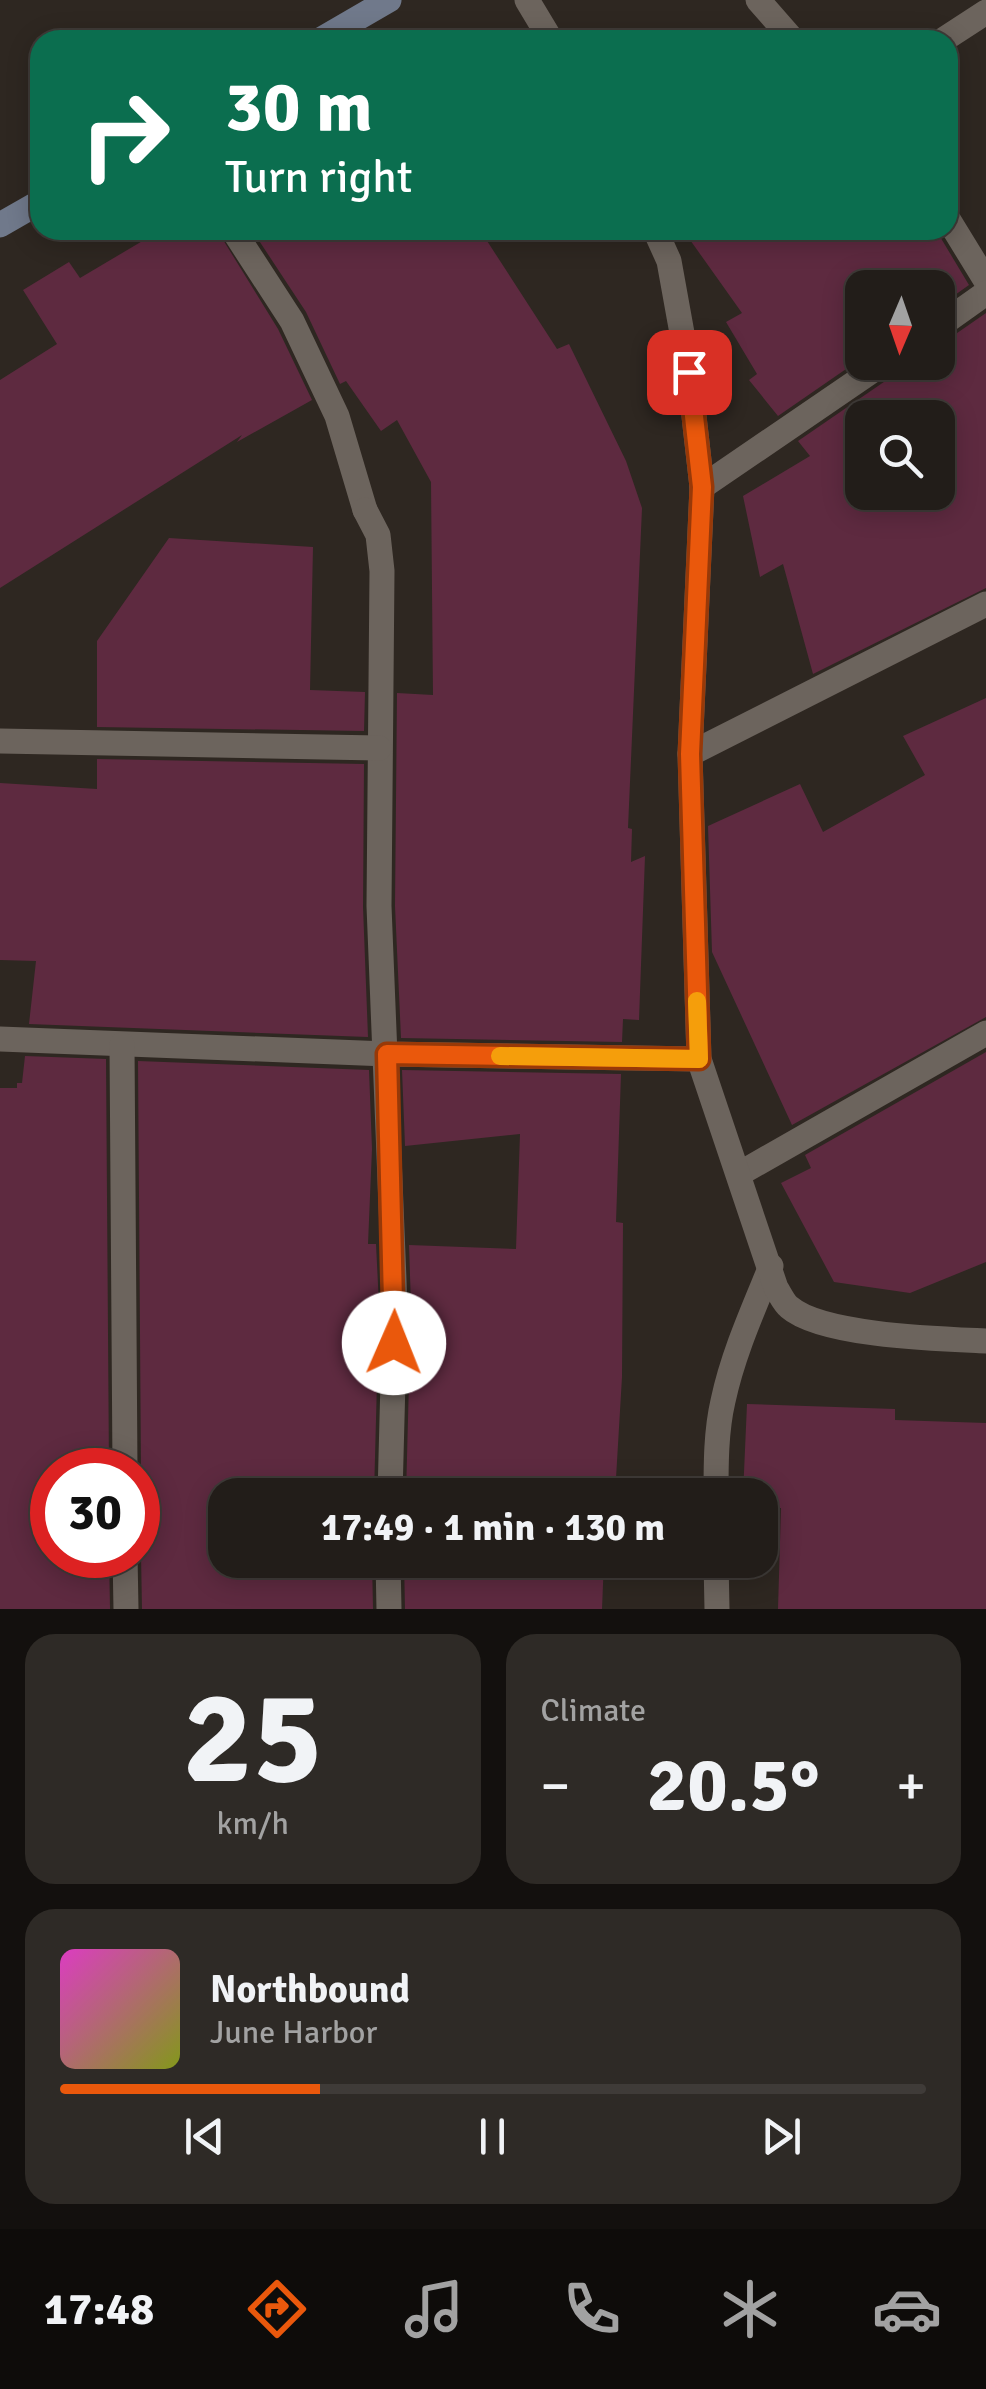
<!DOCTYPE html>
<meta charset="utf-8">
<style>
body{margin:0;font-family:Signika,sans-serif;background:#2e2a26;color:#f1f3f6;height:100vh;display:flex;flex-direction:column;font-size:38px;white-space:nowrap}
*{box-sizing:border-box;margin:0}
p{font-size:32px;color:#a2a2a2}
.icon{flex:none;width:55px;height:55px;fill:none;stroke:currentColor;stroke-width:2;stroke-linecap:round;stroke-linejoin:round}
.map{position:relative;height:1609px;overflow:hidden}
.drawer{display:flex;flex-direction:column;gap:25px;padding:25px;background:#13100e;flex:1}
.drawer>*{flex:none}
.hud{position:absolute;left:30px;top:30px;width:928px;height:210px;border-radius:30px;box-shadow:0 5px 25px #0003,0 0 0 2px #3f3b38;background:#0b6e4f;color:#fff;overflow:hidden}
.needle{width:65px;rotate:182deg}
.fabs{position:absolute;left:845px;top:270px;display:grid;gap:20px}
.fabs a{display:grid;place-items:center;width:110px;height:110px;border-radius:20px;background:#221d19;box-shadow:0 5px 25px #0003,0 0 0 2px #3f3b38;font-size:50px}
.speed{position:absolute;left:30px;top:1448px;display:flex;gap:20px;font-size:50px;font-weight:700;text-align:center}
.speed>*{display:grid;place-content:center;width:130px;height:130px;border-radius:50%;background:#221d19;box-shadow:0 5px 25px #0003,0 0 0 2px #3f3b38;line-height:1}
.speed .limit{border:15px solid #d22;background:#fff;color:#111}
.pin{position:absolute;display:grid;place-items:center;width:85px;height:85px;color:#fff;margin:-42px;border-radius:20px;box-shadow:0 5px 15px #0006}
.me{position:absolute;width:110px;margin:-55px;rotate:1deg;stroke-linejoin:round;filter:drop-shadow(0 0 8px #0008)}
.turn{display:flex;align-items:center;gap:35px;height:210px;padding:0 30px;font-size:45px}
.turn .icon{width:130px;height:130px;stroke-width:2.5}
.turn b{display:block;font-size:70px;line-height:85px}
.big{font-size:75px;font-weight:800;line-height:1.1}
.drawer .card{flex:1;display:flex;flex-direction:column;justify-content:center;gap:15px;min-width:0;padding:0 35px;border-radius:30px;background:#2e2a26}
.drawer .dial{align-items:center;gap:0}
.dial b{font-size:130px;line-height:1}
.song{display:flex;align-items:center;gap:30px}
.cover{width:120px;height:120px;border-radius:15px;background:linear-gradient(135deg,hsl(310 70% 55%),hsl(70 70% 35%))}
.played{height:10px;border-radius:5px;background:linear-gradient(90deg,#ea580c 30%,#3f3b38 30%)}
.keys{display:flex;justify-content:space-around;direction:ltr}
.heat{display:flex;justify-content:space-between;align-items:center;font-size:55px;direction:ltr}
.drawer .tiles{flex:1;display:grid;gap:25px;grid-template-columns:1fr 1fr}
.card:last-child{grid-column:span 2}
.trip{position:absolute;left:208px;top:1478px;width:570px;height:100px;border-radius:30px;background:#221d19;box-shadow:0 5px 25px #0003,0 0 0 2px #3f3b38;font-weight:800;line-height:100px;text-align:center}
.tabs{display:flex;height:160px;justify-content:space-around;align-items:center;background:#0e0c0a;color:#a2a2a2}
.tabs .icon{width:70px;height:70px}
.tabs .selected{color:#ea580c}
.tabs b{font-size:45px;color:#f1f3f6}
.map>svg:first-child{display:block}
</style>
<div class="map">
<svg width="986" height="1609" viewBox="0 0 986 1609">
<rect width="100%" height="100%" fill="#2e2721"/>
<g fill="#5e2a40" fill-rule="evenodd">
<path d="M161 230H217L278 329 312 400 237 442 242 435 0 588V380L57 344 23 290 69 262 80 278Z"/>
<path d="M252 230H480L557 349 569 344 626 461 642 508 628 828 632 829 631 862 645 856 639 1020 623 1019 622 1042 401 1038 395 906 397 693 433 695 431 482 397 420 381 431 346 381 340 384 306 312Z"/>
<path d="M683 230H936L969 285 938 307V288H862V358L778 416 749 380 757 374 726 322 742 313Z"/>
<path d="M986 313V588L813 674 783 564 760 577 743 496 810 456 798 441 894 375 901 362H938V343L947 340ZM862 418H938V492H862Z"/>
<path d="M169 538 313 547 310 690 365 692 364 731 97 727V641Z"/>
<path d="M986 698V1017L792 1125 712 952 708 826 800 784 823 832 925 775 903 736Z"/>
<path d="M97 759 364 764 363 907 368 1037 29 1024 36 961 0 960V783L97 789Z"/>
<path d="M986 1052V1262L910 1293 834 1282 781 1183 811 1168 805 1155Z"/>
<path d="M25 1056 106 1059 109 1470H52V1555H109L110 1609H0V1088H17V1083H22Z"/>
<path d="M138 1061 369 1070 372 1149 368 1244H376L379 1305 374 1495H225V1560H372L373 1609H142L141 1555 138 1545V1480L141 1470Z"/>
<path d="M402 1070 621 1074 616 1222 623 1223 622 1377 615 1495H406L411 1305 409 1245 516 1249 520 1134 405 1146Z"/>
<path d="M747 1404 895 1409V1420L986 1423V1609H778L781 1508 760 1507V1495H743Z"/>
<path d="M404 1560H604L602 1609H405Z"/>
</g>
<g fill="none" stroke-linecap="round" stroke-linejoin="round">
<g stroke="#6c645d" stroke-width="25">
<path d="M758 0 793 40"/>
<path d="M233 230 292 321 337 416 365 510"/>
</g>
<g stroke="#6c645d" stroke-width="25">
<path d="M943 40 986 12"/>
<path d="M948 219 986 281"/>
<path d="M938 327 986 293"/>
<path d="M702 487 885 362"/>
<path d="M365 510 378 535 382 571 379 906 395 1305 390 1495"/>
<path d="M0 741 379 748"/>
<path d="M690 754 986 604"/>
<path d="M0 1039 387 1054 699 1059"/>
<path d="M122 1045 125 1470"/>
<path d="M739 1174 986 1033"/>
<path d="M716 1495C716 1464 716 1431 723 1401 733 1354 753 1310 771 1266"/>
<path d="M125 1555 126 1609"/>
<path d="M388 1560 389 1609"/>
<path d="M716 1560 717 1609"/>
</g>
<g stroke="#6c645d" stroke-width="25">
<path d="M527 0 551 40"/>
<path d="M655 230 669 261 689 372 702 487 690 754 699 1059 776 1288C780 1294 784 1303 789 1307 822 1336 941 1339 986 1341"/>
</g>
<g stroke="#70798b" stroke-width="25">
<path d="M320 40 389 0"/>
<path d="M0 225 40 202"/>
</g>
</g>
<g fill="none" stroke-linecap="round" stroke-linejoin="round">
<g stroke="#983908" stroke-width="25">
<path id="route" d="M394 1343 387 1054 699 1059 690 754 702 487 689 372"/>
</g>
<use href="#route" stroke="#ea580c" stroke-width="18"/>
<path stroke="#f59e0b" stroke-width="18" d="M500 1056 699 1059 697 1001"/>
</g>
</svg>
<div class="fabs">
<a><svg class="needle" viewBox="-14 -14 28 28"><path d="M0-13l5 13h-10z" fill="#e53935"/><path d="M0 13l5-13h-10z" fill="#a2a2a2"/></svg></a>
<a><svg class="icon" aria-label="search" viewBox="0 0 24 24"><circle cx="10" cy="10" r="6"/><path d="M15 15l6 6"/></svg></a>
</div>
<div class="speed"><div class="limit">30</div></div>
<div class="pin" style="left:689px;top:372px;background:#d93025"><svg class="icon" aria-label="arrive" viewBox="0 0 24 24"><path d="M6 21V4h12l-3 4 3 4H6"/></svg></div>
<svg class="me" style="left:394px;top:1343px" viewBox="-20 -20 40 40"><circle r="19" fill="#fff"/><path d="M0-13L10 11 0 6-10 11z" fill="#ea580c"/></svg>
<div class="trip">17:49 · 1 min · 130 m</div>
<div class="hud">
<div class="turn"><svg class="icon" aria-label="right" viewBox="0 0 24 24"><path d="M7 20v-9h11M14 6l5 5-5 5"/></svg><div><b>30 m</b>Turn right</div></div>
</div>
</div>
<section class="drawer">
<div class="tiles">
<div class="card dial"><b>25</b><p>km/h</p></div>
<div class="card"><p>Climate</p>
<div class="heat"><a>−</a><b class="big">20.5°</b><a>+</a></div>
</div>
<div class="card">
<div class="song"><i class="cover"></i><div><b>Northbound</b><p>June Harbor</p></div></div>
<div class="played"></div>
<div class="keys"><svg class="icon" aria-label="previous" viewBox="0 0 24 24"><path d="M18 5L8 12l10 7zM5 5v14"/></svg><svg class="icon" aria-label="pause" viewBox="0 0 24 24"><path d="M8 5v14M16 5v14"/></svg><svg class="icon" aria-label="next" viewBox="0 0 24 24"><path d="M6 5l10 7-10 7zM19 5v14"/></svg></div>
</div>
</div>
</section>
<nav class="tabs">
<b>17:48</b>
<svg class="icon selected" aria-label="directions" viewBox="0 0 24 24"><path d="M12 3l9 9-9 9-9-9zM9 14v-3h6M13 9l2 2-2 2"/></svg>
<svg class="icon" aria-label="music" viewBox="0 0 24 24"><path d="M9 18V5l10-2v13"/><circle cx="6" cy="18" r="3"/><circle cx="16" cy="16" r="3"/></svg>
<svg class="icon" aria-label="phone" viewBox="0 0 24 24"><path d="M5 4h4l2 5-3 2q2 4 5 5l2-3 5 2v4C11 20 4 13 5 4z"/></svg>
<svg class="icon" aria-label="climate" viewBox="0 0 24 24"><path d="M12 3v18M4 7l16 10M4 17L20 7"/></svg>
<svg class="icon" aria-label="car" viewBox="0 0 24 24"><path d="M5 17H2v-5l4-1 3-4h7l3 4 3 1v5h-3M9 17h6M6 11h13"/><circle cx="7" cy="17" r="2"/><circle cx="17" cy="17" r="2"/></svg>
</nav>
